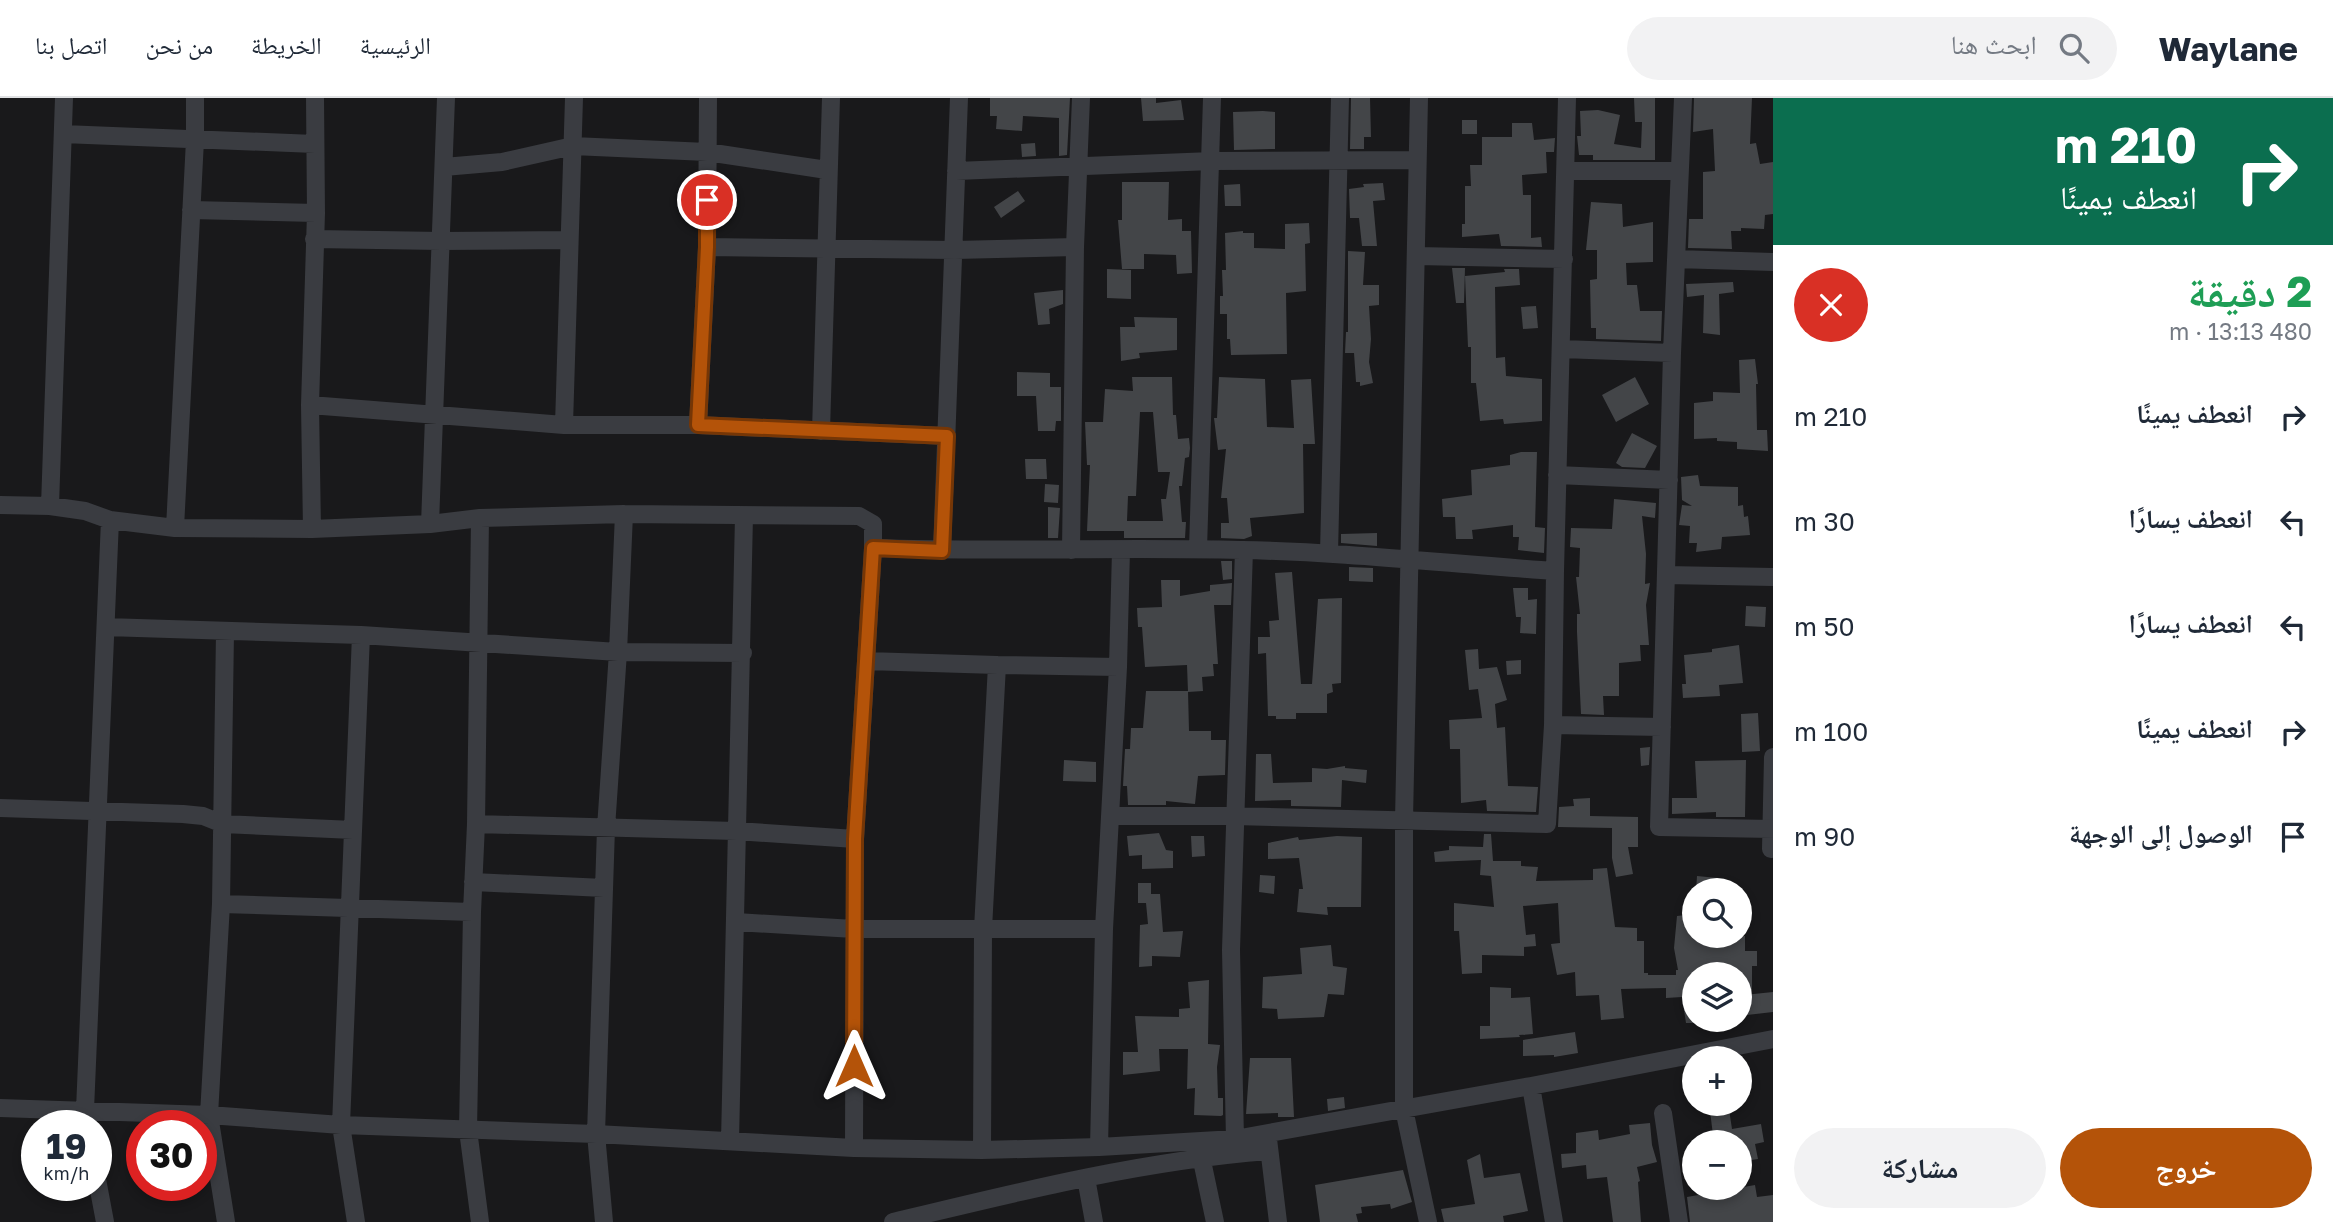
<!DOCTYPE html>
<html lang="ar">
<head>
<meta charset="utf-8">
<style>
	body { margin:0; font-family:"Golos Text","Noto Naskh Arabic",sans-serif; background:#f2f2f3; color:#1f2937; direction:rtl; height:100vh; display:flex; flex-direction:column; font-size:26px; white-space:nowrap }
	* { box-sizing:border-box; margin:0 }
	p { font-size:23px; color:#747a83 }
	.icon { flex:none; width:38px; height:38px; fill:none; stroke:currentColor; stroke-width:2; stroke-linecap:round; stroke-linejoin:round }
	.map { position:relative; flex:1; overflow:hidden; direction:ltr }
	.side { display:flex; flex-direction:column; background:#fff; width:560px }
	.side>* { flex:none }
	.top-card { background:#0b6e4f; color:#fff; overflow:hidden }
	.fabs { position:absolute; left:1682px; top:780px; display:grid; gap:14px }
	.fabs a { display:grid; place-items:center; width:70px; height:70px; border-radius:50%; background:#fff; box-shadow:0 4px 10px #0003; font-size:35px }
	.speed { position:absolute; left:21px; top:1012px; display:flex; gap:14px; font-size:35px; font-weight:700; text-align:center }
	.speed>* { display:grid; place-content:center; width:91px; height:91px; border-radius:50%; background:#fff; box-shadow:0 4px 10px #0003; line-height:1 }
	.speed small { font-size:18px; font-weight:400 }
	.speed .limit { border:10px solid #d22; background:#fff; color:#111 }
	.pin { position:absolute; display:grid; place-items:center; width:60px; height:60px; color:#fff; margin:-30px; border:4px solid #fff; border-radius:50%; box-shadow:0 2px 7px #0007 }
	.me { position:absolute; width:77px; margin:-38px; rotate:0deg; stroke-linejoin:round; filter:drop-shadow(0 0 5px #0008) }
	.turn { display:flex; align-items:center; gap:24px; height:147px; padding:0 21px; font-size:32px }
	.turn .icon { width:91px; height:91px; stroke-width:2.5 }
	.turn b { display:block; font-size:49px; line-height:60px }
	.round { display:grid; place-items:center; flex:none; width:74px; height:74px; border-radius:37px; background:#f2f2f3 }
	.headline { display:flex; align-items:center; justify-content:space-between; height:119px; padding:0 21px }
	h1 { font-size:42px; font-weight:700; line-height:52px; color:#1e9e55 }
	.primary-button { display:flex; gap:14px; margin-top:auto; padding:14px 21px }
	.primary-button a { flex:1; height:80px; border-radius:42px; background:#b45309; color:#fff; font-size:28px; font-weight:700; line-height:80px; text-align:center }
	.primary-button a+a { background:#f2f2f3; color:#1f2937 }
	ul { padding:0; list-style:none }
	li { display:flex; align-items:center; gap:21px; height:105px; padding:0 21px }
	li div { flex:1 }
	li b { display:block; font-size:26px }
	li em { font-style:normal }
	header { display:flex; align-items:center; gap:42px; box-sizing:border-box; height:98px; padding:0 35px; background:#fff; border-bottom:2px solid #e0e1e3 }
	header strong { font-size:33px }
	nav { display:flex; gap:38px; margin-inline-start:auto; font-size:24px }
	.search { width:490px; height:63px; background:#f2f2f3; display:flex; align-items:center; gap:18px; box-sizing:border-box; padding:0 24px; border-radius:38px; color:#747a83; font-size:26px }
	main { display:flex; flex:1; min-height:0 }
	.map>svg:first-child { display:block }
</style>
</head>
<body>
<header>
<strong>Waylane</strong>
<div class="search"><svg class="icon" aria-label="search" viewBox="0 0 24 24"><circle cx="10" cy="10" r="6"/><path d="M15 15l6 6"/></svg>ابحث هنا</div>
<nav><a>الرئيسية</a><a>الخريطة</a><a>من نحن</a><a>اتصل بنا</a></nav>
</header>
<main>
<section class="side">
<div class="top-card">
<div class="turn"><svg class="icon" aria-label="right" viewBox="0 0 24 24"><path d="M7 20v-9h11M14 6l5 5-5 5"/></svg><div><b>210 m</b>انعطف يمينًا</div></div>
</div>
<div class="headline"><div><h1>2 دقيقة</h1><p>480 m · 13:13</p></div><a class="round" style="background:#d93025;color:#fff"><svg class="icon" aria-label="close" viewBox="0 0 24 24"><path d="M6 6l12 12M18 6L6 18"/></svg></a></div>
<ul>
<li><svg class="icon" aria-label="right" viewBox="0 0 24 24"><path d="M7 20v-9h11M14 6l5 5-5 5"/></svg><div><b>انعطف يمينًا</b></div><em>210 m</em></li>
<li><svg class="icon" aria-label="left" viewBox="0 0 24 24"><path d="M17 20v-9H6M10 6l-5 5 5 5"/></svg><div><b>انعطف يسارًا</b></div><em>30 m</em></li>
<li><svg class="icon" aria-label="left" viewBox="0 0 24 24"><path d="M17 20v-9H6M10 6l-5 5 5 5"/></svg><div><b>انعطف يسارًا</b></div><em>50 m</em></li>
<li><svg class="icon" aria-label="right" viewBox="0 0 24 24"><path d="M7 20v-9h11M14 6l5 5-5 5"/></svg><div><b>انعطف يمينًا</b></div><em>100 m</em></li>
<li><svg class="icon" aria-label="arrive" viewBox="0 0 24 24"><path d="M6 21V4h12l-3 4 3 4H6"/></svg><div><b>الوصول إلى الوجهة</b></div><em>90 m</em></li>
</ul>
<div class="primary-button"><a>خروج</a><a>مشاركة</a></div>
</section>
<div class="map">
<svg width="1773" height="1124" viewBox="0 0 1773 1124">
	<rect width="100%" height="100%" fill="#19191b"/>
	<path fill="#434548" fill-rule="evenodd" d="M990,0H1070L1067,57L1059,58V20L1023,18L1022,33L996,31L997,18H990Z
		M1141,0H1156V5L1181,2L1184,22L1143,23Z
		M1351,0H1370L1371,39H1364V51H1350Z
		M1634,0H1655V62H1593V57H1579L1577,38H1581L1580,13L1598,12L1620,17L1614,46L1641,50L1642,24H1635Z
		M1694,0H1752L1750,46L1756,45L1760,66L1773,64V116L1765,117L1764,131L1741,130V133H1731L1732,151L1688,150L1689,121H1703V74L1715,73L1713,31L1693,34Z
		M1263,13L1275,14V51L1234,52L1233,14Z
		M1462,22H1477V36H1462Z
		M1512,25H1532L1534,42L1555,40L1554,54H1546L1547,75L1522,77L1523,97H1531V140L1541,139L1542,149L1501,148L1499,136L1462,139V126H1465V88H1471L1470,67H1482V39H1512Z
		M1035,45L1036,58L1022,59L1021,46Z
		M1122,84H1169L1168,122L1182,121V133H1191L1192,175L1177,176L1176,157L1144,156V171H1122L1118,122H1122Z
		M1383,85L1385,102L1373,103L1377,148H1362L1359,120H1350L1349,91L1364,89L1363,86Z
		M1240,86L1241,108H1225L1224,87Z
		M1018,93L1025,103L1001,120L994,109Z
		M1591,104L1622,106L1623,129L1653,124V164L1626,165L1627,187H1637L1640,213H1662L1661,243L1596,241V230H1591L1590,182L1597,181V152H1586Z
		M1309,125L1310,145L1305,146L1306,193L1286,195L1287,256L1231,257L1230,241H1227V216H1220V198H1223L1222,172H1226L1225,135L1243,133V135H1254V150L1285,151V126Z
		M1348,153L1365,154L1363,187H1379V207L1369,208L1371,241L1369,264L1373,285L1360,288V284H1356L1354,255H1345L1346,234H1348Z
		M1452,170H1465L1464,205H1456Z
		M1107,171L1131,172V201L1107,200Z
		M1504,171H1519L1520,187L1495,189L1496,260L1505,259L1506,278L1542,281V323L1504,326L1503,321L1480,323L1476,285H1471V249H1468L1465,178L1505,174Z
		M1733,184L1734,194L1719,196L1720,237L1703,235L1704,197L1687,199L1686,186Z
		M1063,192V206L1049,211L1050,226L1038,227L1034,195Z
		M1536,208L1538,230L1523,231L1521,209Z
		M1134,219L1177,220V252L1139,255L1140,260L1121,263L1120,229H1135Z
		M1755,261L1758,286H1756L1757,332H1767L1768,353L1737,351V344L1717,343V340L1694,341V305L1713,303V294L1740,295L1739,262Z
		M1017,274L1050,275V289H1061V323H1056L1055,333H1038L1036,298H1017Z
		M1132,279H1172L1173,317H1176L1178,341L1189,340L1190,350L1189,359L1185,360L1182,388H1179L1182,424H1186L1185,440H1124V433H1087L1090,367H1087L1085,324H1103L1105,291L1133,293ZM1140,314H1153L1158,374H1170L1166,401H1161L1163,423H1127L1128,398H1136Z
		M1219,279L1265,281L1267,329L1294,330L1291,282L1311,281L1315,346H1303L1304,415L1250,420L1252,438L1244,441L1219,440H1221V425H1229L1227,400H1221L1226,351L1218,352L1214,320H1217Z
		M1635,279L1649,306L1616,324L1602,297Z
		M1632,335L1657,348L1645,370L1622,369L1616,365Z
		M1521,354H1537L1535,429L1545,430L1544,455L1518,452L1519,439H1513V427L1472,432L1473,441H1456L1455,419H1443L1442,401L1472,397L1471,372L1510,367V357Z
		M1025,361H1046L1047,381H1026Z
		M1698,377L1700,388L1738,389V408L1743,407L1744,419L1748,418L1750,437L1722,439L1721,451L1696,454L1697,445H1689L1690,428L1679,427L1682,407L1692,408L1682,402L1681,379Z
		M1045,386L1059,387L1058,405L1044,404Z
		M1614,401L1656,405L1655,420L1642,418L1646,456L1645,486L1650,485L1646,507L1649,547H1640L1641,563L1619,565V598H1603L1604,617L1581,616L1577,534V516H1580L1576,479H1579L1580,450L1570,449L1571,430L1612,431Z
		M1048,409L1060,410L1058,440H1048Z
		M1377,435V448L1341,445V436Z
		M1221,463H1232V481L1223,482Z
		M1349,469L1373,470V484L1349,483Z
		M1292,474L1301,586H1312L1318,501L1342,500L1341,585L1332,586L1333,594L1327,596V615H1296V621H1276V618H1268L1266,555L1258,556V539H1270L1269,523L1279,522L1275,475Z
		M1161,482H1180V498L1210,493V487L1232,485L1231,507H1214L1218,566H1213L1214,578L1202,579L1203,593L1188,594L1187,567L1145,569L1142,529H1138L1137,510L1162,509Z
		M1513,490H1528V502L1537,501L1536,536L1520,535L1521,519H1516Z
		M1746,508L1766,509L1765,529L1745,528Z
		M1739,547L1743,585L1719,587L1720,598L1683,600L1682,586H1686L1684,557L1712,554V551Z
		M1478,551L1479,571L1497,569L1507,602L1495,606L1497,630L1505,629L1508,688L1538,689L1536,714L1487,713L1486,702L1461,705L1460,651H1450L1449,622L1482,620L1478,591L1469,592L1465,552Z
		M1521,562V576L1507,577L1506,563Z
		M1146,593H1188L1189,633H1211V642H1226L1225,677L1198,678L1195,706L1166,703V707H1128L1127,688H1123L1125,651H1130L1131,630H1143Z
		M1758,615L1760,653L1742,654L1741,616Z
		M1650,649L1649,667L1641,668L1640,650Z
		M1256,656H1271L1273,685L1312,684V670L1327,671L1345,668V670L1367,672L1366,685L1342,682L1341,709L1291,708V702L1255,703Z
		M1064,662L1096,664V684L1063,683Z
		M1746,662L1745,719H1716V714L1672,716V700H1697L1695,663Z
		M1590,700V718L1638,719V749H1628L1633,776L1616,779L1612,760V730L1558,729L1559,709L1574,708L1573,701Z
		M1159,735L1166,752L1173,753V770L1142,771V757L1129,758L1127,738Z
		M1484,736H1491L1493,763H1521V768L1538,769L1536,783L1593,782V771L1607,770L1615,829L1637,830V843H1644V875H1648V877H1676V872H1678L1674,850L1677,818L1694,816V838H1745V853H1757V868H1752V892L1740,893V877H1694V925H1686L1682,899L1666,900V890L1621,891L1624,920L1601,922L1599,897L1576,898L1575,874L1557,877L1551,846L1560,845L1558,805L1523,808L1526,837L1535,836L1536,848L1524,849V858L1482,857V875L1462,876L1459,833H1454V805L1494,809L1491,778L1480,777L1481,762L1435,764L1434,754L1449,752V748L1483,749Z
		M1191,738H1204L1205,758L1192,759Z
		M1337,738L1362,739L1361,809H1327L1328,817L1297,814L1299,791H1303L1299,760L1268,761V745L1298,739L1299,742Z
		M1260,777L1275,778L1274,796L1259,794Z
		M1697,778L1718,780L1717,793H1696Z
		M1138,785H1151V796H1160L1163,834L1183,833L1180,859L1152,858V868L1139,869L1140,827L1148,826L1146,805H1138Z
		M1331,847L1333,868L1347,870L1344,897L1328,896L1324,919L1278,921L1277,911L1262,910L1263,879L1302,876L1300,850Z
		M1209,882L1208,946L1220,947L1217,969L1218,1000H1223V1017L1221,1018L1194,1017L1195,990L1187,991L1188,951H1159L1160,973L1123,977V954H1138L1135,918L1179,919V911L1190,910L1188,884Z
		M1490,889L1511,890V900L1530,899L1533,936L1519,937L1520,939L1480,941V928H1490Z
		M1773,894V914L1747,917L1744,897Z
		M1575,934L1578,955L1554,959V957L1523,958V942Z
		M1250,960H1291L1294,1019H1278V1015L1246,1016Z
		M1344,999L1345,1010L1328,1013L1327,1001Z
		M1729,1011L1732,1031L1761,1026L1764,1044L1755,1046L1758,1061L1745,1063L1740,1045H1714L1710,1013Z
		M1650,1025L1652,1047L1657,1064L1637,1069L1640,1083L1638,1084L1641,1124H1613L1607,1079L1587,1081L1586,1067L1562,1070L1561,1056L1576,1055V1035L1598,1032L1599,1042L1630,1036L1629,1027Z
		M1480,1056L1484,1080L1520,1075L1528,1113L1503,1118L1504,1124H1444L1441,1111L1475,1106L1467,1062Z
		M1403,1072L1412,1104L1391,1111L1390,1106L1361,1109L1362,1115L1356,1116L1358,1124H1320L1315,1087Z
		M1755,1087L1757,1099L1773,1097V1124H1690L1687,1099Z"/>
	<g fill="none" stroke-linecap="round" stroke-linejoin="round">
		<path stroke="#3a3c41" stroke-width="18" d="M1419,0L1404,722V1011L1428,1124
			M1683,0L1672,255L1659,729L1773,731
			M63,36L315,46
			M444,69L502,64L573,48L707,54L827,72
			M956,73L1212,63L1417,62
			M1566,73H1678
			M191,112L316,115
			M314,141L441,143L569,142
			M707,149L955,152L1075,149
			M1417,158L1564,161
			M1676,161L1773,164
			M1562,251L1672,255
			M310,307L564,327H698L947,338
			M564,327L574,0
			M698,327L707,149L708,0
			M821,333L831,0
			M1557,377L1669,382
			M0,407L50,408L85,413L110,422L175,430L312,431L430,426L480,420L624,416L859,418L873,426V450L855,741L854,1050
			M50,408L64,0
			M480,420L476,726L472,814L468,1032L480,1124
			M430,426L446,0
			M175,430L195,42V0
			M312,431L310,307L316,115L315,0
			M873,450C996,454 1119,449 1241,452C1346,454 1450,466 1555,473
			M1198,451L1212,0
			M1071,452L1075,149L1081,0
			M942,453L959,0
			M1329,455L1340,0
			M1666,477L1773,479
			M106,529L361,537L618,554L743,555
			M225,534L221,806L209,1017L226,1124
			M866,563L997,567L1118,569
			M1553,627L1662,629
			M0,710L183,716L203,718L223,726L353,732
			M1110,718H1235L1547,726L1553,627L1555,473L1567,0
			M476,726L736,733L855,741
			M1771,751L1773,659
			M473,784L604,790
			M221,806L472,814
			M736,824L854,831H1104
			M1531,988L1554,1124
			M0,1010L209,1017L341,1027L596,1036L854,1050L982,1052L1099,1049L1235,1041L1531,988L1773,941
			M1663,1015L1679,1124
			M88,1027L85,1012L110,422
			M1235,1041L1231,852L1244,452
			M1268,1041L1278,1124
			M730,1043L744,418
			M1099,1049L1104,831L1118,569L1121,452
			M982,1052L983,831L997,567
			M1201,1058L1215,1124
			M96,1076L105,1124
			M1086,1080L1094,1124
			M356,1124L341,1027L361,537
			M604,1124L596,1036L606,730L618,554L624,416
			M893,1124C1017,1094 1141,1063 1268,1053"/>
	</g>
	<g fill="none" stroke-linecap="round" stroke-linejoin="round">
		<defs>
			<path id="route" d="M707,102V149L698,327L947,338L942,453L873,450L855,741L854,968"/>
		</defs>
		<use href="#route" stroke="#753606" stroke-width="18"/>
		<use href="#route" stroke="#b45309" stroke-width="12"/>
	</g>
</svg>
<div class="fabs">
<a><svg class="icon" aria-label="search" viewBox="0 0 24 24"><circle cx="10" cy="10" r="6"/><path d="M15 15l6 6"/></svg></a>
<a><svg class="icon" aria-label="layers" viewBox="0 0 24 24"><path d="M12 4l9 5-9 5-9-5zM3 14l9 5 9-5"/></svg></a>
<a>+</a>
<a>−</a>
</div>
<div class="speed"><div>19<small>km/h</small></div><div class="limit">30</div></div>
<div class="pin" style="left:707px;top:102px;background:#d93025"><svg class="icon" aria-label="arrive" viewBox="0 0 24 24"><path d="M6 21V4h12l-3 4 3 4H6"/></svg></div>
<svg class="me" style="left:854px;top:968px" viewBox="-20 -20 40 40"><path d="M0-17L14 15 0 8-14 15z" fill="#b45309" stroke="#fff" stroke-width="4"/></svg>
</div>
</main>
</body>
</html>
